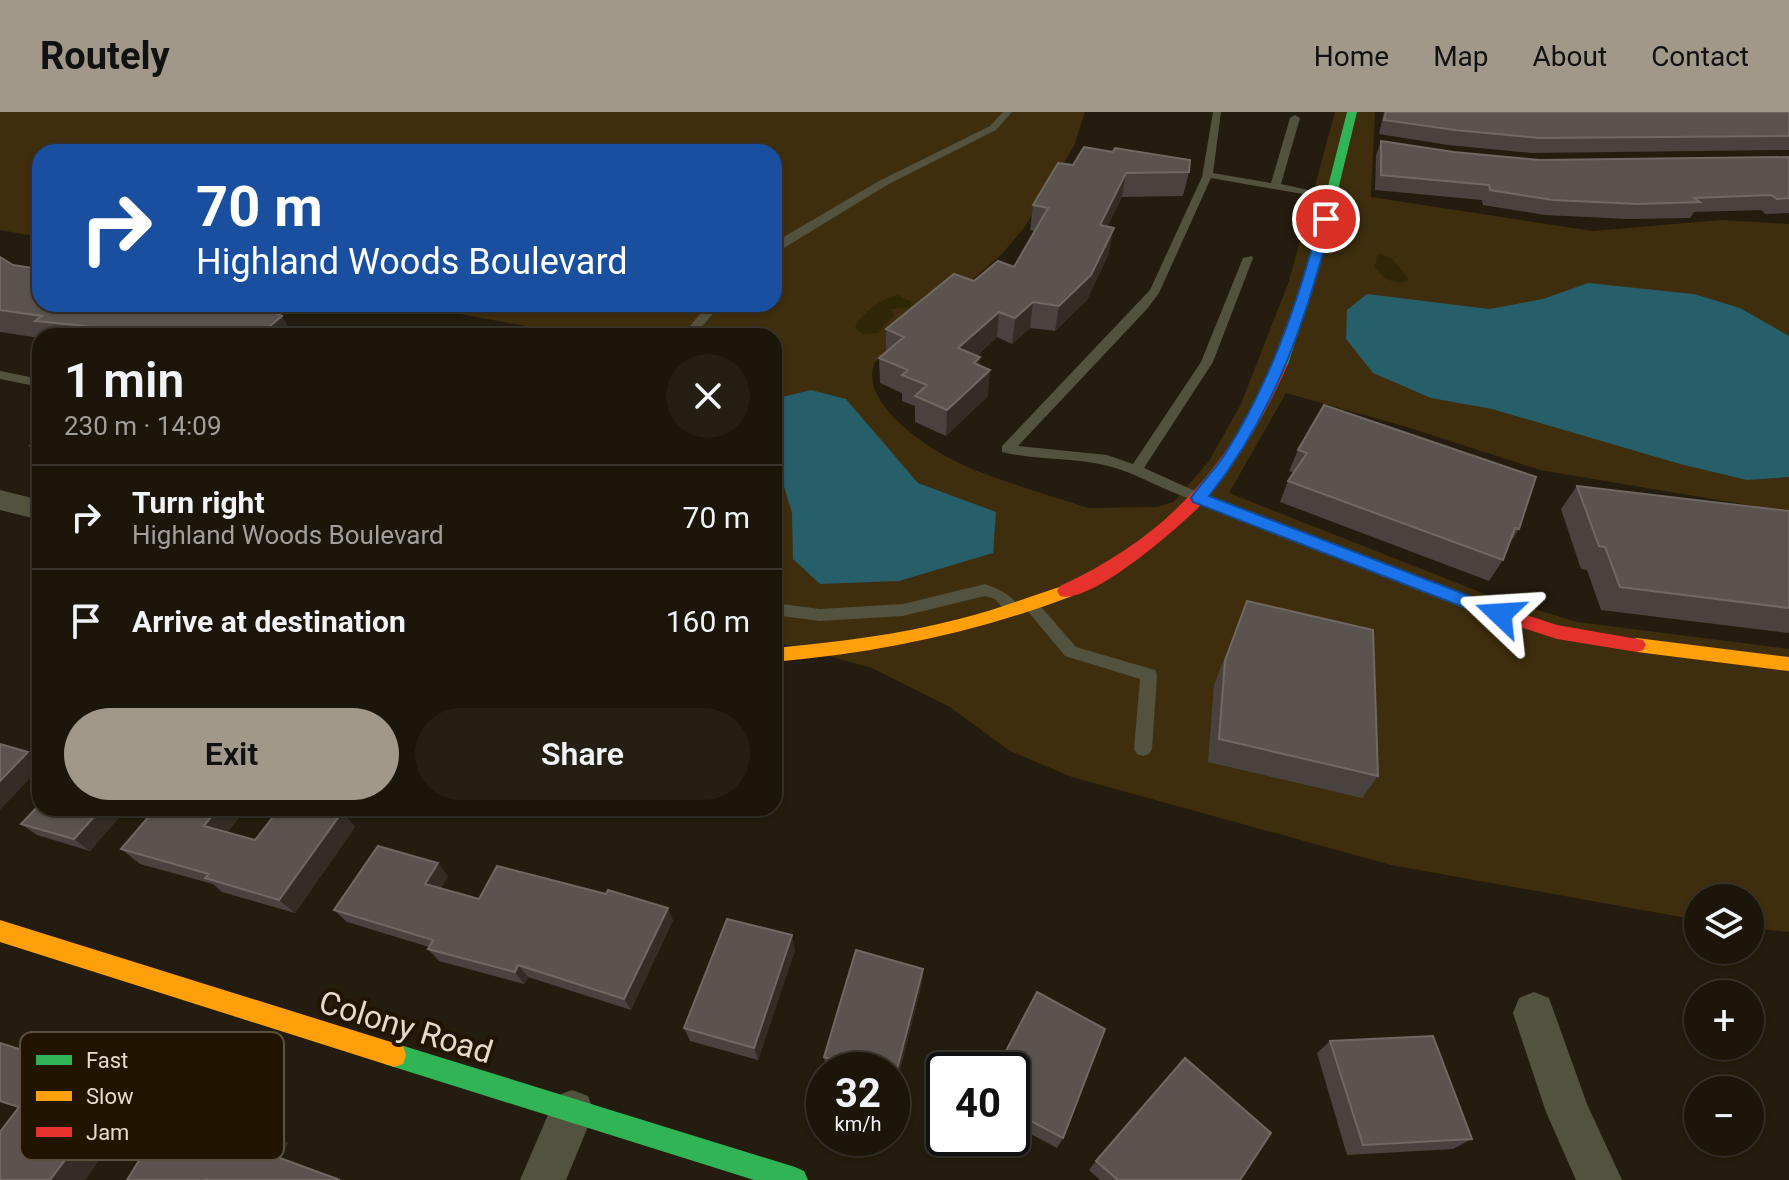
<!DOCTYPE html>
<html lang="en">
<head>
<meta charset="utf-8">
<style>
	body { margin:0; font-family:Roboto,sans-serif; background:#241e13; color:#f1f3f6; height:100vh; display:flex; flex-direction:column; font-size:30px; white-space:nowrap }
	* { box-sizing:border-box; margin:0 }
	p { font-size:26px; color:#a09f9c }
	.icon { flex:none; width:44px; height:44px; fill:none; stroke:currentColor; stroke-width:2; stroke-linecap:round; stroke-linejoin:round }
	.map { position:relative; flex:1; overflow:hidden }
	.side { position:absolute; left:32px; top:216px; width:750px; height:488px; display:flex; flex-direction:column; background:#1b150a; border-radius:24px; box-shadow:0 2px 6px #0004,0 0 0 2px #39342b }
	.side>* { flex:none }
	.hud { position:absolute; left:32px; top:32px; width:750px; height:168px; border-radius:24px; box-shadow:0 2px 6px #0004,0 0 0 2px #39342b; background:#1a4fa0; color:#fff; overflow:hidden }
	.tools { position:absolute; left:1684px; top:772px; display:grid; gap:16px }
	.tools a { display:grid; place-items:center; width:80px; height:80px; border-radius:50%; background:#1b150a; box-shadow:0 2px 6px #0004,0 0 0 2px #39342b; font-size:40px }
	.speed { position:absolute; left:806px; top:940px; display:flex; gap:16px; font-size:40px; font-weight:700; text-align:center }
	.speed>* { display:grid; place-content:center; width:104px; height:104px; border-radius:50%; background:#1b150a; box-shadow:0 2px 6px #0004,0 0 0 2px #39342b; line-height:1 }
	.speed small { font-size:20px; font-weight:400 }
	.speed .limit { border:4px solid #111; border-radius:12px; background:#fff; color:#111 }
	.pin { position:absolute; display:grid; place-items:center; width:68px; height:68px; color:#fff; margin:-34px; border:4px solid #fff; border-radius:50%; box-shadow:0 2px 8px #0007 }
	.me { position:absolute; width:88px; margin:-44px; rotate:290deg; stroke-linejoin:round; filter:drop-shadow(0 0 6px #0008) }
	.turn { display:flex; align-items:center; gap:28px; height:168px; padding:0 32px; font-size:36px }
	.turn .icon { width:104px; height:104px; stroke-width:2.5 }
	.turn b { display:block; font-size:56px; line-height:68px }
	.round { display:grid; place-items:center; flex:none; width:84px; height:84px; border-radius:42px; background:#241e13 }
	.summary { display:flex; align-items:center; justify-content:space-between; height:136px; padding:0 32px }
	h1 { font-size:48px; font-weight:600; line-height:60px }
	.cta { display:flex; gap:16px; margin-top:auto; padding:16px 32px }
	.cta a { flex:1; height:92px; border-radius:48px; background:#a1988a; color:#111; font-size:32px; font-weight:600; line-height:92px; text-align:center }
	.cta a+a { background:#241e13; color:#f1f3f6 }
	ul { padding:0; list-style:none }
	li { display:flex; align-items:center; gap:24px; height:104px; padding:0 32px; border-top:2px solid #39342b }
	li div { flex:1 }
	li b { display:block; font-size:30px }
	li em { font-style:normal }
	header { display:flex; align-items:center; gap:48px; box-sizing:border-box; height:112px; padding:0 40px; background:#a1988a; color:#111 }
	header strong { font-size:38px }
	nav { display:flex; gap:44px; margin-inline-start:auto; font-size:28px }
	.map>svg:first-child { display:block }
</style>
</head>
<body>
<header>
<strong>Routely</strong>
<nav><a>Home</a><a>Map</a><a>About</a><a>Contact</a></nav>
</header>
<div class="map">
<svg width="1789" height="1068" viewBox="0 0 1789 1068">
	<rect width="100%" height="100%" fill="#241c0e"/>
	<path fill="#3f2e0d" d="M0,0H1085L1074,34L1024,116L1001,143L875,250C858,289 923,333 953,348C990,367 1047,382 1088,396L1157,395L1174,390L1209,349L1241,292L1289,169L1335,0H1375L1371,85L1593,119L1721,108L1789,112V400L1540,358L1407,315L1286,281L1229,381L1485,482L1577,510L1789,537V820L1750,816V786H1698V808L1391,753L1072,665L1010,639L950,595L872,556L774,529V224H580L406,192H774V40H40V125L0,118Z"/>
	<path fill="#2e2607" d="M1381,142L1392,147L1408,166L1407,170C1393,172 1383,167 1375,155L1377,143Z
		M898,183L912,190L910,195L891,197L894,203L878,221L862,222L855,216C861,201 883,186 898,183Z"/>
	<path fill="#265e69" d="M1588,171L1694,182L1740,196L1789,224V365L1747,368L1680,352L1492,297L1431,286L1373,261L1346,227L1347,198L1367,182L1489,197L1543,187Z
		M811,278L846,287L918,371L996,400L993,441L899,469L820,472L793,447L792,401L782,368L774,366V287Z"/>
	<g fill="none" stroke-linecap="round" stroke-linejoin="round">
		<path fill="#53523f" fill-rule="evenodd" d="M1003,0H1012L996,18L887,73L774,142V133L782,126L879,69L990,14Z
			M1213,0H1221L1213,61L1271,71L1290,6L1295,3L1300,6L1281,72L1336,84L1331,87L1211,66L1159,181L1147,197L1018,334L1107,343L1133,352L1201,250L1243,146L1252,144L1253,146L1213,250L1144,356L1204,383L1206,386L1204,389C1192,392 1140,364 1124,359C1085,344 1043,350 1002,340V334L1150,178L1202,65Z
			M708,192H721L694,224H682Z
			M0,259L40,267V275L0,267Z
			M35,330L40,331V339L28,334Z
			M985,472C1002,478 1012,483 1022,499L1019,503H1009L995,487L985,484L903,504L820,509L774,503V491L820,497L903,492Z
			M1031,487L1036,489L1076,535L1155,558L1157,563L1152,637L1149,642L1143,644L1137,642L1134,637L1140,567L1065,544L1026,497L1023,493Z"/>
		<path fill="#53523f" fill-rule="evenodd" d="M0,378L40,388V408L0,398Z
			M1534,880L1549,886L1587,992L1622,1068H1576L1546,1000L1513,901L1519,886Z
			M572,978L588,984L594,1000L566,1068H520L556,984Z"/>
		<path fill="#30b455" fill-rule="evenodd" d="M1347,0H1357L1319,156L1288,252L1281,256L1276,255L1274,252L1307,156Z
			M394,931L795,1055L804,1059L808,1068H754L394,955L385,952L382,943L385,934Z"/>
		<path fill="#ff9f0a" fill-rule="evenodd" d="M1066,473L1072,474L1075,479L1072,484C975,521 877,541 774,550V536C836,530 898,523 959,507C996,498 1030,484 1066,473Z
			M1637,526L1789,545V559L1637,540L1631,538L1628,533L1631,528Z
			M0,808L394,931L403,934L406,943L403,952L394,955L0,830Z"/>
		<path fill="#e5322d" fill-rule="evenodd" d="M1281,248L1288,252C1267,300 1242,343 1209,384L1489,491L1557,513L1643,528L1646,533L1643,538L1637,540L1557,527L1477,501L1201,393C1179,415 1091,493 1060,484L1057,479L1060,474C1165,426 1227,357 1274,252Z"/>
	</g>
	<path fill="#4a423f" d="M1384,0H1789V38L1532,41L1448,33L1379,22Z
		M1381,29L1454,40L1539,48L1789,45V101L1766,102L1761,98L1694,100L1690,106L1628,107L1545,103L1483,93L1482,88L1375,78L1376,43Z
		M1073,53L1189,60L1183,84L1122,85L1107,115L1109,141L1087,188L1055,219L1030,216L1012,232L997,225L977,244L980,245L979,254L988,284L946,324L915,310V294L902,289V281L880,271L879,246L886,240V217L974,169L1014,155L1035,119L1030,118L1033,93Z
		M0,145L13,153L282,204L293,224H40V226L0,220Z
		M1298,338L1519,417L1510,431L1503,448L1489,469L1280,390L1288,369L1294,361L1289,359Z
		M1577,374L1789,399V521L1601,498L1587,458L1581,457L1561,397Z
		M1247,489L1378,664L1362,686L1208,650L1214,573Z
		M40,696H127L90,739L37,723L21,712Z
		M156,696H234L241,703L227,720L255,728L342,700L355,715L295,801L222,780L213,772L140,752L121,737Z
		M448,764L441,776L479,787L673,808L631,898L528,865L524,872L439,849L428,837L429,835L347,810L334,798Z
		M795,838L758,948L690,929L684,916Z
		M923,857L922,871L895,977L892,976V958L826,957L824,945Z
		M1330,929L1472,1027L1453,1037L1347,1043L1317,941Z
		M0,931L146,977L170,988L168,990L268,1021L288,1031L280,1046L140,1049L106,1038L85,1068H0L19,996L0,990Z
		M1012,958L1063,1026L1057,1036L1012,1012Z
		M1096,1049L1240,1068H1100L1089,1058Z"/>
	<path fill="#342c25" d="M1126,61L1122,85L1096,138L1100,113Z
		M1114,116L1109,141L1087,188L1055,219L1059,194Z
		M1033,190L1030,216L1012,232L1015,206Z
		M999,200L997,225L957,262L958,236Z
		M282,204L293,224H258Z
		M980,245L978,269L990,258L988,284L946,324L947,298L974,251Z
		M28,640L40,649V656L0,698V669Z
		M102,696H127L90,739L74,727Z
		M218,696H234L241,703L221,729L204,714Z
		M342,700L355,715L295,801L279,788Z
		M438,751L448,764L436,785L425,772Z
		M668,796L673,808L631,898L624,887Z
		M792,823L795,838L758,948L754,936Z
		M518,853L528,865L524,872L515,860Z
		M923,857L922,871L895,977V965Z
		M146,977L170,988L166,993L142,982Z
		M268,1021L288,1031L279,1048L258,1038Z
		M80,1028L106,1038L85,1068H50Z"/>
	<path fill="#5a534e" stroke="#706862" stroke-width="2" d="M1386,0H1789V24L1539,26L1455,18L1384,8Z
		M1381,29L1454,40L1539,48L1789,45V86L1777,87L1771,83L1694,86L1700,90L1638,92L1553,88L1490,78L1489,73L1381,63Z
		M1084,35L1113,40L1115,36L1190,48L1189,60L1126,61L1100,113L1114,116L1091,163L1059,194L1033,190L1015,206L999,200L958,236L980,245L974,251L990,258L947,298L915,284L927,273L902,263L908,258L879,246L904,225L886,217L954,162L974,169L998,149L1014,155L1048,96L1033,93L1058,51L1073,53Z
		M0,145L13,153L40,157V192H258L282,204L258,224H136L86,214L35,209L42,204L0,198Z
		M434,215L486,224H344L352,216Z
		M1324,293L1536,365L1519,417L1515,416L1503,448L1288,369L1307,341L1298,338Z
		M1577,374L1789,399V496L1620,475L1605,435L1599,434Z
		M1247,489L1373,518L1378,664L1219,627L1225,549Z
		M0,632L28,640L0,669Z
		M40,692V696H102L74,727L21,712Z
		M156,696H218L204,714L255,728L280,696H327L342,700L279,788L205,766L209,762L121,737Z
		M378,734L438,751L425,772L479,787L497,754L606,782L608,778L668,796L624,887L518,853L515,860L428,837L433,828L334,798Z
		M727,807L792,823L754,936L684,916Z
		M856,838L923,857L895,965L892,964V958H870L824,945Z
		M1037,880L1105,917L1063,1026L1012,999V958H996Z
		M1433,924L1472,1027L1363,1033L1330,929Z
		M0,931L146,977L142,982L268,1021L258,1038L340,1068H209L206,1067L205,1068H127L140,1047L80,1028L50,1068H0V1020L19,995L0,989Z
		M1185,946L1271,1021L1240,1068H1118L1096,1049Z"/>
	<path fill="#1a73e8" stroke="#114b97" stroke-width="2" d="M1326,104L1332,107C1306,209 1275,301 1209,384L1506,498L1509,502L1506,507H1494L1193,390L1191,386C1201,371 1215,358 1225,342C1271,269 1298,190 1320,107Z"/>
	<g text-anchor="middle" stroke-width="8" stroke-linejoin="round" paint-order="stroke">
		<g font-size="32" fill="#e4dbcd" stroke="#221500">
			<text transform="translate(406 915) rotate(17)" y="11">Colony Road</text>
		</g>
	</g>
	<rect x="20" y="920" width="264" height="128" rx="12" fill="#221500" stroke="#5c503e" stroke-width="2"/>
	<rect x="36" y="943" width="36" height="10" fill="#30b455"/>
	<rect x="36" y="979" width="36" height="10" fill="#ff9f0a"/>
	<rect x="36" y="1015" width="36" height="10" fill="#e5322d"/>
	<g font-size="22" fill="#e4dbcd">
		<text x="86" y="956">Fast</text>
		<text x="86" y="992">Slow</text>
		<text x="86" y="1028">Jam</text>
	</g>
</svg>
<div class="tools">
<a><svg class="icon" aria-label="layers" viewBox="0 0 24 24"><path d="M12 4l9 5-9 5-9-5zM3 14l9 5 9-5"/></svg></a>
<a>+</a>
<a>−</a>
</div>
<div class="speed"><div>32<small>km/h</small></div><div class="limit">40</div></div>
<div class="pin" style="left:1326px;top:107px;background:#d93025"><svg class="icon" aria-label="arrive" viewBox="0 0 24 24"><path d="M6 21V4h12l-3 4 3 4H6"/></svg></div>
<svg class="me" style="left:1500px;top:502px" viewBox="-20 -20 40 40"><path d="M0-17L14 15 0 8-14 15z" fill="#1a73e8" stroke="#fff" stroke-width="4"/></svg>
<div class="hud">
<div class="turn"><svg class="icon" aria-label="right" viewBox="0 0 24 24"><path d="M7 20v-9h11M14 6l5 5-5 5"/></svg><div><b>70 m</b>Highland Woods Boulevard</div></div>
</div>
<section class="side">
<div class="summary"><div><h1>1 min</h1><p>230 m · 14:09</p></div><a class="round"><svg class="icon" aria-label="close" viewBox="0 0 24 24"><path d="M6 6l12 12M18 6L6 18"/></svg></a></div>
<ul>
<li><svg class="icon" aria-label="right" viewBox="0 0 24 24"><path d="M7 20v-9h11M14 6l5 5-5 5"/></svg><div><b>Turn right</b><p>Highland Woods Boulevard</p></div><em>70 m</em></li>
<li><svg class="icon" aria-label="arrive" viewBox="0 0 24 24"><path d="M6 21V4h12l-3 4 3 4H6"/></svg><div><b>Arrive at destination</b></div><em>160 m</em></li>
</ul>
<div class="cta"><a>Exit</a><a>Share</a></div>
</section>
</div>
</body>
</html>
